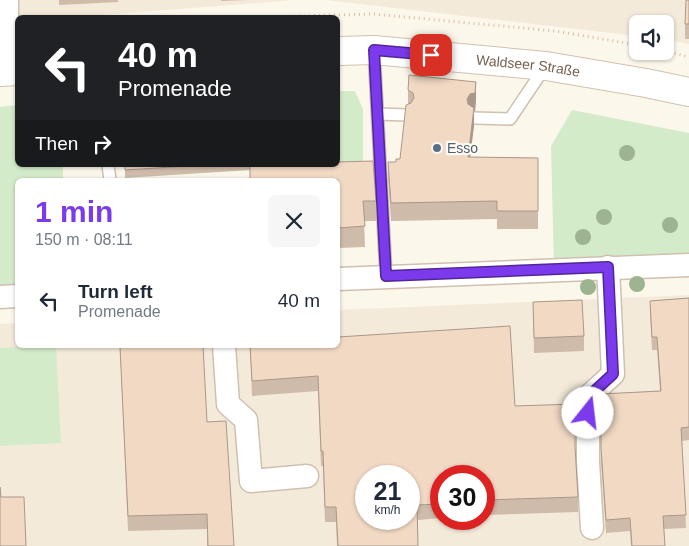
<!DOCTYPE html>
<html lang="en">
<head>
<meta charset="utf-8">
<style>
	body { margin:0; font-family:Arial,sans-serif; background:#f6f6f7; color:#1f2937; height:100vh; display:flex; flex-direction:column; font-size:19px; white-space:nowrap }
	* { box-sizing:border-box; margin:0 }
	p { font-size:16px; color:#747a83 }
	.icon { flex:none; width:28px; height:28px; fill:none; stroke:currentColor; stroke-width:2; stroke-linecap:round; stroke-linejoin:round }
	.map { position:relative; flex:1; overflow:hidden }
	.drawer { position:absolute; left:15px; top:178px; width:325px; height:170px; display:flex; flex-direction:column; background:#fff; border-radius:8px; box-shadow:0 1px 4px #0004 }
	.drawer>* { flex:none }
	.banner { position:absolute; left:15px; top:15px; width:325px; height:152px; border-radius:8px; box-shadow:0 1px 4px #0004; background:#202124; color:#fff; overflow:hidden }
	.tools { position:absolute; left:629px; top:15px; display:grid; gap:10px }
	.tools a { display:grid; place-items:center; width:45px; height:45px; border-radius:8px; background:#fff; box-shadow:0 1px 4px #0004; font-size:25px }
	.speed { position:absolute; left:355px; top:465px; display:flex; gap:10px; font-size:25px; font-weight:700; text-align:center }
	.speed>* { display:grid; place-content:center; width:65px; height:65px; border-radius:50%; background:#fff; box-shadow:0 1px 4px #0004; line-height:1 }
	.speed small { font-size:12px; font-weight:400 }
	.speed .limit { border:8px solid #d22; background:#fff; color:#111 }
	.pin { position:absolute; display:grid; place-items:center; width:42px; height:42px; color:#fff; margin:-21px; border-radius:10px; box-shadow:0 2px 8px #0006 }
	.me { position:absolute; width:55px; margin:-28px; rotate:16deg; stroke-linejoin:round; filter:drop-shadow(0 0 4px #0008) }
	.turn { display:flex; align-items:center; gap:18px; height:105px; padding:0 20px; font-size:22px }
	.turn .icon { width:65px; height:65px; stroke-width:2.5 }
	.turn b { display:block; font-size:35px; line-height:42px }
	.then { display:flex; align-items:center; height:48px; padding:0 20px; background:#0003; gap:10px; font-size:19px }
	.round { display:grid; place-items:center; flex:none; width:52px; height:52px; border-radius:8px; background:#f6f6f7 }
	.overview { display:flex; align-items:center; justify-content:space-between; height:85px; padding:0 20px }
	h1 { font-size:30px; font-weight:700; line-height:38px; color:#7c3aed }
	ul { padding:0; list-style:none }
	li { display:flex; align-items:center; gap:15px; height:75px; padding:0 20px }
	li div { flex:1 }
	li b { display:block; font-size:19px }
	li em { font-style:normal }
	.map>svg:first-child { display:block }
</style>
</head>
<body>
<div class="map">
<svg width="689" height="546" viewBox="0 0 689 546">
	<rect width="100%" height="100%" fill="#fcf7eb"/>
	<path fill="#f4eada" fill-rule="evenodd" d="M0,0H294L77,17L18,18Z
		M325,0H689V44L665,39V24H638L637,36Z
		M689,295V546H0V324L17,323L18,345H338V310ZM366,476H409V519H366ZM441,476H484V519H441Z"/>
	<path fill="#d4ebc9" d="M338,91H355L363,109V173L338,165Z
		M17,105L18,165H63V180H18L17,296L0,297V107Z
		M572,110L689,133V265L554,269L551,146Z
		M56,345L61,443L0,446V348Z"/>
	<g fill="none" stroke-linecap="round" stroke-linejoin="round">
		<defs>
			<path id="lane" d="M374,50L386,276
				M378,114L407,115
				M474,118L510,119L545,67
				M108,165L110,180"/>
			<path id="street" d="M7,72V0
				M338,279L689,265
				M0,297L18,296
				M224,345L228,404L246,420L251,481L307,476
				M592,528L588,462V397L613,374L608,267"/>
			<g id="secondary">
				<path id="s1" d="M338,51L374,50L546,66L646,83L689,92"/>
				<path d="M0,72L18,71"/>
			</g>
		</defs>
		<use href="#lane" stroke="#cfc0b0" stroke-width="14"/>
		<use href="#street" stroke="#cfc0b0" stroke-width="25"/>
		<use href="#secondary" stroke="#d2c1ae" stroke-width="30"/>
		<path stroke="#d7bca6" stroke-width="3" stroke-dasharray="1 4" stroke-linecap="butt" d="M229,18L373,14L555,31L638,45
			M665,51L689,57"/>
		<use href="#lane" stroke="#fff" stroke-width="11"/>
		<use href="#street" stroke="#fff" stroke-width="22"/>
		<use href="#secondary" stroke="#fff" stroke-width="28"/>
	</g>
	<g fill="#9eb490">
		<circle cx="627" cy="153" r="8"/>
		<circle cx="604" cy="217" r="8"/>
		<circle cx="670" cy="225" r="8"/>
		<circle cx="583" cy="237" r="8"/>
		<circle cx="637" cy="284" r="8"/>
		<circle cx="588" cy="287" r="8"/>
	</g>
	<path fill="#cfbba9" d="M59,0H118V2L59,5Z
		M221,0H248L221,1Z
		M689,0V39H685V24Z
		M408,90L476,100L475,111H474V125L470,157L538,158V229H497V219L391,221L388,180V162H396L400,159L408,104Z
		M373,161L376,201V221H364L365,247L338,248V180H250V170L125,178V165H260V166L278,165H338V162Z
		M689,298V440L682,441L686,528L664,529L665,546H631L630,531L606,533L601,462V394L660,391L657,350H652L650,314V301Z
		M533,302L584,336V351L534,353Z
		M250,345L515,406L575,447L578,497V512L484,515V476H441V518L418,520V546H337L336,522H325L323,466H321L318,391L252,396Z
		M120,347L207,422L234,546H207V529L128,531Z"/>
	<path fill="#a99889" d="M476,82V100L475,111H474V125L468,175L470,112L467,99Z"/>
	<path fill="#f1d9c4" stroke="#a99889" fill-rule="evenodd" d="M686,0H689V24H685Z
		M409,75L476,82L475,93L470,94L467,99L468,104L474,108L468,157L538,158V211H497V201L391,203L388,162H396V159H400L406,105L411,103L414,98L413,93L408,90Z
		M373,161L376,201H363L365,226L338,228V180H250V166L278,165H338V162Z
		M125,165H204L125,170Z
		M689,298V427L681,428L686,515L663,516L665,546H632L630,518L606,520L601,448V394L661,391L657,337H652L650,301Z
		M582,300L584,336L534,338L533,302Z
		M510,326L515,406L575,404V447L578,497L484,500V476H441V504L417,505L418,546H338L336,507H325L323,451H321L318,376L252,381L250,345H338V337ZM366,476H409V519H366Z
		M161,345H203L207,422L226,421L234,546H208L207,514L128,516L120,347Z
		M0,487L1,497H24L26,546H0Z"/>
	<g fill="none" stroke-linecap="round" stroke-linejoin="round">
		<defs>
			<path id="route" d="M431,55L374,50L386,276L608,267L613,374L588,397V413"/>
		</defs>
		<use href="#route" stroke="#51269a" stroke-width="12"/>
		<use href="#route" stroke="#7c3aed" stroke-width="9"/>
	</g>
	<circle fill="#5c6f8a" stroke="#fffbf2" stroke-width="2" cx="437" cy="148" r="5"/>
	<g text-anchor="middle" stroke-width="4.5" stroke-linejoin="round" paint-order="stroke">
		<g font-size="14" fill="#78604e" stroke="#fffbf2">
			<text dy="5" stroke="none"><textPath href="#s1" startOffset="191">Waldseer Straße</textPath></text>
		</g>
		<g font-size="14" fill="#4e5e75" stroke="#fffbf2" text-anchor="start">
			<text x="447" y="153">Esso</text>
		</g>
	</g>
</svg>
<div class="tools">
<a><svg class="icon" aria-label="sound" viewBox="0 0 24 24"><path d="M4 9h4l5-4v14l-5-4H4zM17 9q2 3 0 6"/></svg></a>
</div>
<div class="speed"><div>21<small>km/h</small></div><div class="limit">30</div></div>
<div class="pin" style="left:431px;top:55px;background:#d93025"><svg class="icon" aria-label="arrive" viewBox="0 0 24 24"><path d="M6 21V4h12l-3 4 3 4H6"/></svg></div>
<svg class="me" style="left:588px;top:413px" viewBox="-20 -20 40 40"><circle r="19" fill="#fff"/><path d="M0-13L10 11 0 6-10 11z" fill="#7c3aed"/></svg>
<div class="banner">
<div class="turn"><svg class="icon" aria-label="left" viewBox="0 0 24 24"><path d="M17 20v-9H6M10 6l-5 5 5 5"/></svg><div><b>40 m</b>Promenade</div></div>
<div class="then">Then<svg class="icon" aria-label="right" viewBox="0 0 24 24"><path d="M7 20v-9h11M14 6l5 5-5 5"/></svg></div>
</div>
<section class="drawer">
<div class="overview"><div><h1>1 min</h1><p>150 m · 08:11</p></div><a class="round"><svg class="icon" aria-label="close" viewBox="0 0 24 24"><path d="M6 6l12 12M18 6L6 18"/></svg></a></div>
<ul>
<li><svg class="icon" aria-label="left" viewBox="0 0 24 24"><path d="M17 20v-9H6M10 6l-5 5 5 5"/></svg><div><b>Turn left</b><p>Promenade</p></div><em>40 m</em></li>
</ul>
</section>
</div>
</body>
</html>
